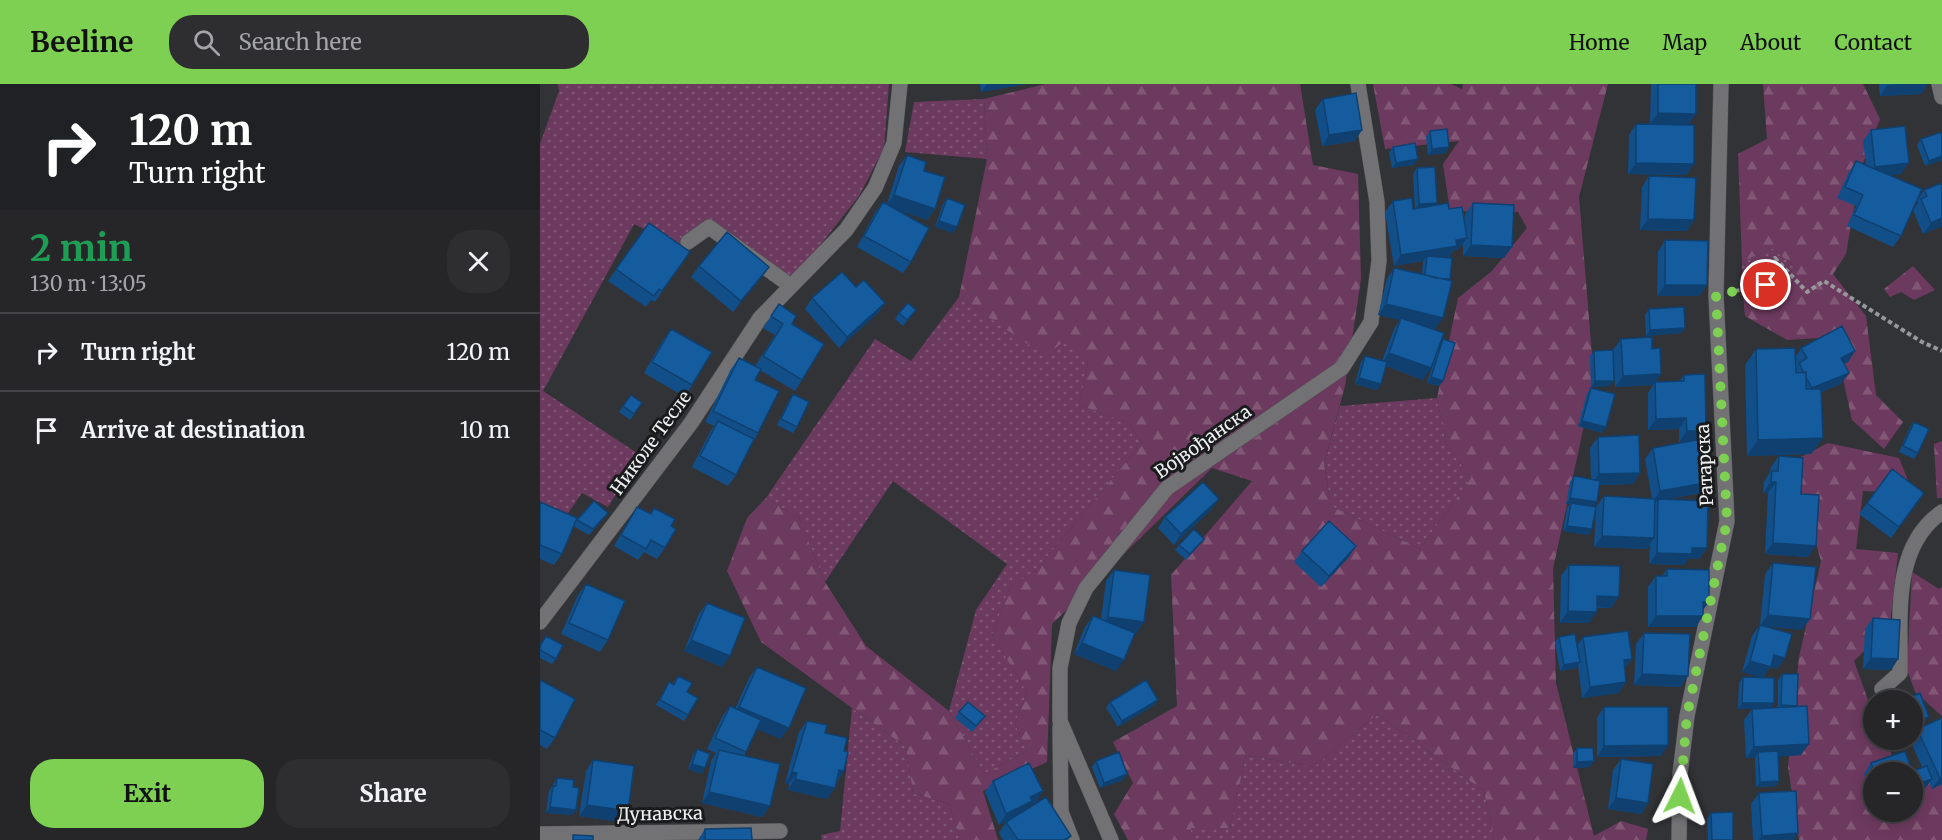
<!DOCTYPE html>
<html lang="en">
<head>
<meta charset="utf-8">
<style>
	body { margin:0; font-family:Merriweather,serif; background:#2e2e31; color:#f1f3f6; height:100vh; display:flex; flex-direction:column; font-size:22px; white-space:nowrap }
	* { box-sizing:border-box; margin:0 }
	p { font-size:20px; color:#a4a5a8 }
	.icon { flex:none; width:33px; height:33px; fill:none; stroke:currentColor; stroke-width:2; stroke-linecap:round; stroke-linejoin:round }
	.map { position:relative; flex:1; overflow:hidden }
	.side { display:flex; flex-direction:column; background:#262629; width:540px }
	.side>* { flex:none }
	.guide { background:#202124; color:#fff; overflow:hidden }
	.controls { position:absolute; left:1323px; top:606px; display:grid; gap:12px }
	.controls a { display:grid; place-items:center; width:60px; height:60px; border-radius:50%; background:#262629; box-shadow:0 3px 15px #0003,0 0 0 2px #424346; font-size:30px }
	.pin { position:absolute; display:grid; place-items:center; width:51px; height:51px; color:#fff; margin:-26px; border:3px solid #fff; border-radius:50%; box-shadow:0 2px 6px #0007 }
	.me { position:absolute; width:66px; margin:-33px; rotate:3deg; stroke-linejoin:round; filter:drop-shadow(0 0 4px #0008) }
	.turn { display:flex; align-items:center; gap:21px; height:126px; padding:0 30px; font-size:27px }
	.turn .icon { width:78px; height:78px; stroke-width:2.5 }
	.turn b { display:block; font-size:42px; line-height:51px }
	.round { display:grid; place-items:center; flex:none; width:63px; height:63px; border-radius:24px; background:#2e2e31 }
	.headline { display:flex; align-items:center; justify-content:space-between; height:102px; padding:0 30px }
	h1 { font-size:36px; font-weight:700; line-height:45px; color:#1e9e55 }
	.button { display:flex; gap:12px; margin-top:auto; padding:12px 30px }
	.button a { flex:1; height:69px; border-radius:24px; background:#7ed053; color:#111; font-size:24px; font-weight:700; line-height:69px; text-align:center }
	.button a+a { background:#2e2e31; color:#f1f3f6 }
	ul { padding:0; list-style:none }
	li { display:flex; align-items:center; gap:18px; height:78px; padding:0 30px; border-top:2px solid #424346 }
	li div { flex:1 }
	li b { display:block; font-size:22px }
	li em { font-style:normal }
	header { display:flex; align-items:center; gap:36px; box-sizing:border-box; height:84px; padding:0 30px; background:#7ed053; color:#111 }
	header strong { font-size:28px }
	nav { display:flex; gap:33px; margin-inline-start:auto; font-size:21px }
	.search { width:420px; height:54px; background:#2e2e31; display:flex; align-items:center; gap:15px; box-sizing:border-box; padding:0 21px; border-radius:24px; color:#a4a5a8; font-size:22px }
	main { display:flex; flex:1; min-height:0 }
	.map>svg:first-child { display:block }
</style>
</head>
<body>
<header>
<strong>Beeline</strong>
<div class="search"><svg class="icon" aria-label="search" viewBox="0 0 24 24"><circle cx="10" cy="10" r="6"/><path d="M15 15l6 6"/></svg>Search here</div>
<nav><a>Home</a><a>Map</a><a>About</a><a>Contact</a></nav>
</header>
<main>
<section class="side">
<div class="guide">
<div class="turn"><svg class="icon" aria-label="right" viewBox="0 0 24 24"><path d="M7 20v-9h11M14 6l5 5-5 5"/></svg><div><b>120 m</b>Turn right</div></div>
</div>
<div class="headline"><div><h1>2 min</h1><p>130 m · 13:05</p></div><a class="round"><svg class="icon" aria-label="close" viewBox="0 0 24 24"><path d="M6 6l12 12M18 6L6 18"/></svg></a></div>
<ul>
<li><svg class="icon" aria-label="right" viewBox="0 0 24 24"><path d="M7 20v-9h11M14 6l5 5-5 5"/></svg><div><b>Turn right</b></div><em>120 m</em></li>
<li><svg class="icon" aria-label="arrive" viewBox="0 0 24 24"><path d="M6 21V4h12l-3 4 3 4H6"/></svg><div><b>Arrive at destination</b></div><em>10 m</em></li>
</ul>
<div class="button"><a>Exit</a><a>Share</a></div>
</section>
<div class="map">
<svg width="1402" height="756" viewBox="0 0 1402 756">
	<defs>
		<pattern id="grass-dots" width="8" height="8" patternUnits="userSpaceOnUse" patternTransform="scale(1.5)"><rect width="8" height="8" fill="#6d3a5f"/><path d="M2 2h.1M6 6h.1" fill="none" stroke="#825776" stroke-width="1.8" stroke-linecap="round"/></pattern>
		<pattern id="forest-firs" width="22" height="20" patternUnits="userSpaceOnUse" patternTransform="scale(1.5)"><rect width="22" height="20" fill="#6d3a5f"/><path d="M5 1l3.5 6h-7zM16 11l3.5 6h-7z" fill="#825776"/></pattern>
	</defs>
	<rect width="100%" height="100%" fill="#323337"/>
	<path fill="url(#grass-dots)" d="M18,0H349L344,64L319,112L251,198L169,143L141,163L94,140L3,307L100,371L68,423L42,409L26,432L0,422V60L19,7Z
		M444,15L447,75L365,68L374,18Z
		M1232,164L1256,184L1236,201L1203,212L1202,178Z
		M419,213L505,271L523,257L548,280L539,321L589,339L602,359L495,487L470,503L452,551L487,608L475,640L487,667L444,690L409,627L436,526L467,480L353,397L285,498L259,434L226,414L335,255L371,277Z
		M897,314L906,360L931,394L880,465L791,422L784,380L800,322Z
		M312,624L366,663L373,709L409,720L420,756H282L281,751L300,747Z
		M837,630L944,707L954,756H651V744H690L706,671L774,683Z"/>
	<path fill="url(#forest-firs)" d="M505,0H760L773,81L818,90L821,195L805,302L784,380L791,422L880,465L931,394L906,360L897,314L918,214L952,187L987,144L978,128L910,127L903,80L919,57L845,65L833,0H911L922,5L923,0H1068L1039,113L1054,295L1013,485L1016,599L1054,752L1081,737L1108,745L1106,756H954L944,707L837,630L774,683L706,671L690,744H651V756H588L574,730L593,699L573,658L637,622L631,491L712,397L672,384L512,540L507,678L443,707L458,756H420L409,720L373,709L366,663L221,558L187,487L207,434L226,414L259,434L285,498L326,562L409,627L444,690L487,667L475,640L487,608L452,551L470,503L495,487L602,359L589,339L539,321L548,280L523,258L505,272L419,213L447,75L444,15Z
		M1223,0H1323L1340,35L1320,87L1306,170L1293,190L1326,232L1336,311L1363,338L1344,365L1312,336L1294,253L1247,256L1205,232L1203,212L1236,201L1256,184L1232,164L1202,178L1198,70L1227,55Z
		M1373,182L1395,206L1374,216L1361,208L1350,213L1344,205Z
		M1402,357V414H1397L1394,360Z
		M1288,359L1359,374L1373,409L1323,407L1316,465L1358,469L1350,541L1314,577L1333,630L1334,656H1345L1353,673L1372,688H1334V728H1372V689L1402,691V756H1259L1248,683L1259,573L1281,477L1253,377Z
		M1372,488L1399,505L1402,503V632L1375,608L1367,585Z"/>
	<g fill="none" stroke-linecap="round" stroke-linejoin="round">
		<defs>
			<path id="service" d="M148,158L169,143L251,202
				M1346,616L1342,605L1360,589C1361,535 1351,463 1402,428"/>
			<path id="minor" d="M0,538L151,339L220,234L306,146L335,104L354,59L360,0
				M520,643L521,728L532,756
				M0,750L240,747
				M571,756L520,637V584L529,539L546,504L627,404L802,284L831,238L839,177L837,118L818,0"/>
			<path id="tertiary" d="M1399,0L1402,13
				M1139,756L1140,690L1147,632L1187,437L1176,211L1181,0"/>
		</defs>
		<use href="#service" stroke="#505155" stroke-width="16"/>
		<use href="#minor" stroke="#505155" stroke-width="16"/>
		<use href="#tertiary" stroke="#505155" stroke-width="16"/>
		<path stroke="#97989b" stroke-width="4" stroke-dasharray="4.5 3" stroke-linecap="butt" d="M1195,207L1226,201L1235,174L1267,208L1284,197L1382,258L1402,267"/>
		<use href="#service" stroke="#727173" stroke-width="15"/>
		<use href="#minor" stroke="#727173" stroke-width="15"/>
		<use href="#tertiary" stroke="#727173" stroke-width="15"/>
	</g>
	<path fill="#124f89" d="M440,0H486L441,8Z
		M1111,0H1156L1110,40Z
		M1339,0H1388L1381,10L1340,12Z
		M783,15L815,57L782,62L775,26Z
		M1096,40L1154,80L1146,91L1088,90L1089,51Z
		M1331,46L1361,90L1350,91L1361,152L1353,163L1307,142L1316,122L1297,114L1309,88L1316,77L1326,81L1323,57Z
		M890,47L909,63L905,69L888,71L886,53Z
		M1402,49V76L1385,82L1377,61L1381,55Z
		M853,63L874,81L852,84L849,69Z
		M367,71L384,87L395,125L387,136L355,125L371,178L363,189L317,163L335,129L343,118L347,120L359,82Z
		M877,84L897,119L896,121L909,125L924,138L925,130L933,119L964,174L923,172V160L919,165L914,166L909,173H905L910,195L895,245L885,242L900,260L903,255V297L899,302L887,299L898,264L883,296L846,282L841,300L837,306L815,300L821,278L825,272L842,277L854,245L860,236L838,231L847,195L854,184L882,190L883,177L854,182L845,128L853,117L873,125L875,124L873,90Z
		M1109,92L1154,136L1147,147L1100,146L1102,103Z
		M1384,106L1402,142L1383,150L1373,126L1378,119L1377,117Z
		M407,114L417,143L413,149L395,143L403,120Z
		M109,139L150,168L115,218L111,216L106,223L68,197Z
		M1125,156L1167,201L1159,212H1117L1118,168Z
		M159,182L221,194L193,228L151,193Z
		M316,203L345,219L337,230L299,264L265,225L272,214Z
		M239,220L252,240L262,296L255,307L220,286L215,296L218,349L196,391L188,402L152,383L170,348L174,342L165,338L191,285L199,274L215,282L235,251L223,244Z
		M1109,225L1145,244L1141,249L1106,252L1105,231Z
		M376,226L363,242L355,235L359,229Z
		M131,245L152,301L145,313L104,289L123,256Z
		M1081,255L1112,265L1121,290L1113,301L1075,303L1073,266Z
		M1261,264L1315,267L1308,278L1304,280L1301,300L1281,308L1283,354L1271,370L1207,372L1205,281L1216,265L1256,272Z
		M1054,267L1070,302L1051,303L1050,272Z
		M1144,291L1166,347L1160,355L1162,409L1127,415L1167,464L1159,475H1148L1144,481L1109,480L1110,460L1106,465L1054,463L1056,423L1064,412L1112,415L1105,375L1113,364L1144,358H1139V345L1108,346V309L1115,298L1139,297Z
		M1051,304L1062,349L1038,342L1047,309Z
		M253,310L257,343L253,349L237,341L249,316Z
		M91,311L102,319L90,336L79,328Z
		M1374,338L1378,369L1374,375L1359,368L1370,343Z
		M1058,353L1100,389L1093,400L1059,401L1054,423L1052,445L1048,451L1023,447L1027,424L1030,420H1026L1030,398L1034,392L1051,395L1050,364Z
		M1239,372L1261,410L1268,473L1225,470L1228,409H1223L1224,398L1230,388L1231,383Z
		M1384,409L1351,454L1319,430L1327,419Z
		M0,418L35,439L37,436L68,429L49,451L33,442L22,470L14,481L0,475Z
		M97,423L110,430L114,424L131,442L125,464L117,475L104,468L98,476L74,462L90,434Z
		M671,426L634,461L618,444L625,433Z
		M664,455L646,476L635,466L639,461Z
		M762,467L809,473L781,503L754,478Z
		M1233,479L1262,546L1226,542L1245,574L1237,585L1230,583L1223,593L1231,624H1238V596L1242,590L1257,622L1261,671L1238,672L1239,697L1236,702L1216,703L1215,674H1206L1204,636L1212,625H1220H1198L1199,599L1203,593H1220L1202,588L1212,552L1220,541L1225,490Z
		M1029,481L1071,524H1057L1049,539H1020L1021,492Z
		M1127,485L1163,525L1156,543H1108V503L1116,492H1122Z
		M574,486L604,538L596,549L593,548L576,587L534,570L545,543L553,532L561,535L566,497Z
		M46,500L68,556L60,568L21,550L38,511Z
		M167,519L182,583L144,567L159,530Z
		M1333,534L1358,575L1351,586L1323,585L1325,545Z
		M1104,549L1148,592L1140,603L1094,601L1096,560Z
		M6,552L16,575L12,580L0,574V561Z
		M1019,553L1037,562L1043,553L1085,585L1079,609L1042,614L1038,581L1036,584L1020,587L1015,558Z
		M217,583L241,655L217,645L204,672L230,722L222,733L162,719L171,677L176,669L167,665L182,633L190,622L195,625L209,594Z
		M138,592L147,608L148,631L144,637L116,621L129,598L133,600Z
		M0,596L15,654L7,665L0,661Z
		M618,616L614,621L578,643L566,624L570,618Z
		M1064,623L1121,672L1057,673V634Z
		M419,628L445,632L432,648L415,634Z
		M1402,634V700L1392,705L1389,698L1384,706L1372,688H1334V718L1324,690L1331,679L1372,687L1382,683L1370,656H1372V652L1377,645Z
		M267,637L285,649L304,667V687L297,698L287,715L248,706L249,700L245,699L259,648Z
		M1037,664L1050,683L1033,684V670Z
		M157,665L165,684L161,690L148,685L153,671Z
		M1081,675L1108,719L1101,730L1068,725L1073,686Z
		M53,676L88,727L80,738L39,732L46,687Z
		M556,677L583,696L560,704L552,683Z
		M17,694L33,703L36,726L32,731L6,729L9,707Z
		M453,697L503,707L496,718L489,721L486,725L531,752L528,756H463L459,749L466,738L474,733L459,741L445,708Z
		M1219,709L1254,756H1213L1211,720Z
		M1171,729L1193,756H1168L1167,735Z
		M165,745L212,756H158Z"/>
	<path fill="#0f406f" d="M447,0H486L441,8Z
		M1364,0H1388L1381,10L1340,12L1347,1Z
		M1118,29L1156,30L1148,41L1110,40Z
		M822,46L815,57L782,62L789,51Z
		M909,63L905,69L888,71L892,65Z
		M1402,72V76L1385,82L1389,77Z
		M878,75L874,81L852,84L856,79Z
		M1096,79L1154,80L1146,91L1088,90Z
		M1369,79L1361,90L1327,94L1335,83Z
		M354,111L395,125L387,136L346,122Z
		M897,119L893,125L875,126L879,120Z
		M1402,134V142L1383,150L1391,139Z
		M1108,135L1154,136L1147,147L1100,146Z
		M399,137L417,143L413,149L395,143Z
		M927,154L919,165L914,166L909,173L886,176L887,172L883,177L854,182L861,171L916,156Z
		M931,161L972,163L964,174L923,172Z
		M229,183L221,194L193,228L201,217Z
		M1125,201H1167L1159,212H1117Z
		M345,219L337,230L299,264L307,253Z
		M846,220L903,234L895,245L860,236L861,234L860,236L838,231Z
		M1145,244L1141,249L1106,252L1110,246Z
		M1315,267L1308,278L1293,285L1301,274Z
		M849,269L891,284L883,296L841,280Z
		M1309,289L1301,300L1264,315L1272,304Z
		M1121,290L1113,301L1075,303L1083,292Z
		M891,293L903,297L899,302L887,299Z
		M819,294L841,300L837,306L815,300Z
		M1055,297H1074L1070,302L1051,303Z
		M1146,334L1139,345L1108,346L1116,335Z
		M1042,337L1066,343L1062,349L1038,342Z
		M1147,347H1166L1159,358H1139Z
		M1283,354L1271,370L1207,372L1218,356Z
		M1100,389L1093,400L1051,401L1059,390Z
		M1170,398L1162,409L1118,417V415L1117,417L1112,418L1120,407Z
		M1231,398H1236L1228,409H1223Z
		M1030,414L1057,418L1053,424L1031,419L1030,420H1026Z
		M679,415L671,426L634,461L641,450Z
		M1027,442L1052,445L1048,451L1023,447Z
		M1062,452L1114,454L1106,465L1054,463Z
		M664,455L660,460L646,476L650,470Z
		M1233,459L1276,462L1268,473L1225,470Z
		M816,462L809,473L781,503L789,492Z
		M1152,464H1167L1159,475H1148L1144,481L1109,480L1117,469Z
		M1057,512L1079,513L1071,524L1050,523Z
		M1163,518H1169L1161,529Z
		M1028,527L1057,528L1049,539H1020Z
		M1228,531L1270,535L1262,546L1220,542Z
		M1116,532H1163L1156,543H1108Z
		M568,533L604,538L596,549L560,544Z
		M151,556L190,572L182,583L144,567Z
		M542,559L584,576L576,587L534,570Z
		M1234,571L1245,574L1237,585L1230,583L1223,594L1202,588L1210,577Z
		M1331,574L1358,575L1351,586L1323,585Z
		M1092,575L1084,586V576Z
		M1040,578L1036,584L1020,587L1024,581Z
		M1102,590L1148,592L1140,603L1094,601Z
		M1086,598L1079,609L1042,614L1050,603Z
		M618,616L614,621L578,643L582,637Z
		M1202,619H1234L1230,625H1198Z
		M199,623L249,644L241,655L191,634Z
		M1389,633L1385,638L1372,643L1373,639Z
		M1269,660L1261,671L1219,674L1218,668L1215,674H1206L1214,663Z
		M1128,661L1121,672L1057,673L1064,662Z
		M1054,677L1050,683L1033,684L1037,678Z
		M152,680L165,684L161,690L148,685Z
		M299,686L304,687L296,698Z
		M252,688L257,689L249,700L245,699Z
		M587,690L583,696L560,704L564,699Z
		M1402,693V700L1392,705L1400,694Z
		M255,695L295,704L287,715L248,706Z
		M1392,695L1384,706L1372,710V702Z
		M1239,697L1236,702L1216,703L1220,698Z
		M503,707L496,718L489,721L485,728L459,741L466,730L490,713Z
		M169,708L230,722L222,733L162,719Z
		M1076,714L1108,719L1101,730L1068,725Z
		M47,721L88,727L80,738L39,732Z
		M10,723L36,726L32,731L6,729Z
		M1258,749L1254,756H1219L1222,752Z"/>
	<path fill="#155c9f" stroke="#0f406f" stroke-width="1.5" d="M1118,0H1156V30L1118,29Z
		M816,9L822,46L789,51L783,15Z
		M1096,40L1154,41V80L1096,79Z
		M1365,42L1369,79L1335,83L1331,46Z
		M907,45L909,63L892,65L890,47Z
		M1402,48V72L1389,77L1381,55Z
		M875,59L878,75L856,79L853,63Z
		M367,71L386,78L384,87L405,93L395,125L354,111Z
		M1316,77L1382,105L1361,152L1314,131L1323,111L1305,103Z
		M895,83L897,119L879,120L877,84Z
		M1109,92L1156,94L1154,136L1108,135Z
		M1402,99V134L1391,139L1381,115L1387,112L1384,106Z
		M407,114L425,121L417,143L399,137Z
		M872,114L873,125L908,119L909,125L922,123L927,154L916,156L917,162L861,171L853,117Z
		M343,118L389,144L371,178L324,152Z
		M933,119L974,121L972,163L931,161Z
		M109,139L150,168L122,207L119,205L114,212L76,185Z
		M187,148L229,183L201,217L159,182Z
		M1125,156L1168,157L1167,201H1125Z
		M887,172L912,174L910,195L896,194L885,191Z
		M854,184L912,197L903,234L846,220Z
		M302,188L316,203L324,196L345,219L307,253L272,214Z
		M368,219L376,226L367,236L359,229Z
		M239,220L256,232L252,240L284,260L262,296L223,272L243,240L231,232Z
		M1144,223L1145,244L1110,246L1109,225Z
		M861,234L904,249L891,284L849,269Z
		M1302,242L1315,267L1301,274L1309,289L1272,304L1266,293V288L1264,289L1259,279L1267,274L1261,264Z
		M131,245L172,268L152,301L112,278Z
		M1112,253V265L1120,264L1121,290L1083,292L1081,255Z
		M903,255L915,259L903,297L891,293Z
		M1255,264L1256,289L1266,288V305H1281L1283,354L1218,356L1216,265Z
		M1073,266L1074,297H1055L1054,267Z
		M825,272L847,278L841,300L819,294Z
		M199,274L221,285L215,296L239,307L218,349L173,327Z
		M1165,290L1166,347H1147L1146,334L1116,335L1115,298L1144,297V291Z
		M1051,304L1075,310L1066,343L1042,337Z
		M253,310L269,318L257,343L241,335Z
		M91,311L102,319L94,330L83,322Z
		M178,337L214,355L196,391L160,372Z
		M1374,338L1389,345L1378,369L1363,362Z
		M1099,351L1100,389L1059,390L1058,353Z
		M1162,355L1170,398L1120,407L1113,364Z
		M1239,372L1263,374L1261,410L1279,411L1276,462L1233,459L1236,398H1231L1232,387H1238Z
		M1352,385L1384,409L1359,443L1327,419Z
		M1034,392L1060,397L1057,418L1030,414Z
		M663,398L679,415L641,450L625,433Z
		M1064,412L1115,415L1114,454L1062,452Z
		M1118,415L1168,417L1167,464H1152V470L1117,469Z
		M54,417L68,429L53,445L37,436Z
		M0,418L37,434L22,470L0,461Z
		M1031,419L1056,423L1052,445L1027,442Z
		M97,423L111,430L114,424L135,435L131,442L136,445L125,464L111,456L106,465L81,451Z
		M789,437L816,462L789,492L762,467Z
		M654,445L664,455L650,470L639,461Z
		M1233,479L1276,483L1270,535L1228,531Z
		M1029,481L1080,482L1079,513L1057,512V528L1028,527Z
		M1127,485L1169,486V518H1163V532H1116V492H1127Z
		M574,486L610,491L604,538L568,533Z
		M46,500L85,517L68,556L29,539Z
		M167,519L205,534L190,572L151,556Z
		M553,532L595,549L584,576L542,559Z
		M1333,534L1360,536L1358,575L1331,574Z
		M1220,541L1252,550L1245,574L1234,571L1231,583L1210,577Z
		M1088,547L1092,575L1084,576L1086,598L1050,603L1043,553Z
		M1104,549L1150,550L1148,592L1102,590Z
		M1035,550L1040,578L1024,581L1019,553Z
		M6,552L23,561L16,575L0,566V562Z
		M217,583L266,604L249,644L199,623Z
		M1242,590H1258L1257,622L1241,621Z
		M138,592L152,599L147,608L158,614L148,631L120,616L129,598L134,601Z
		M1203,593L1234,594V619H1202Z
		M0,596L35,615L15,654L0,646Z
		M606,596L618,616L582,637L570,618Z
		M1380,609L1389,633L1373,639L1372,636V616H1365V615Z
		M428,618L445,632L436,642L419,628Z
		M190,622L221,636L206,668L175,654Z
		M1267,622L1269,660L1214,663L1212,625Z
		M1064,623H1128V661L1064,662Z
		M1402,634V693L1400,694L1377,645Z
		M267,637L287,641L285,649L307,654L304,667L308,668L304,687L299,686L295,704L255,695L257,689L252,688Z
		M1037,664H1053L1054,677L1037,678Z
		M157,665L170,670L165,684L152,680Z
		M179,666L240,680L230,722L169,708Z
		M1238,667L1239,697L1220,698L1218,668Z
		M1365,667L1372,687L1387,682L1392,695L1372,702V688H1335L1331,679Z
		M579,668L587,690L564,699L556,677Z
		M1081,675L1113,680L1108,719L1076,714Z
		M53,676L94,682L88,727L47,721Z
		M489,679L503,707L490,713L492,717L466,730L453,697Z
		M17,694L34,696L33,703L39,704L36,726L10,723L13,702H16Z
		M1256,707L1258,749L1222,752L1219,709Z
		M506,713L531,752L524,756H478L466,738Z
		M1193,728V756H1172L1171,729Z
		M211,744L212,756H165V745Z
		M33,751L53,752V756H33Z"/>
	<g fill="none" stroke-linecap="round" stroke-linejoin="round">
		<path stroke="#7ed053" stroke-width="10" stroke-dasharray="0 18" d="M1140,712L1147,632L1187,437L1176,211L1226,201"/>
	</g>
	<g text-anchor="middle" stroke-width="6" stroke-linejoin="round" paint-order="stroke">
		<g font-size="18" fill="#eff0f2" stroke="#1a1b1d">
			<text transform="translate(663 358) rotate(-35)" y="6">Војвођанска</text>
			<text transform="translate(111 359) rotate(-54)" y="6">Николе Тесле</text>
			<text transform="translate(1165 381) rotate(-93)" y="6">Ратарска</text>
			<text transform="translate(120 730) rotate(-1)" y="6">Дунавска</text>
		</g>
	</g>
</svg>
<div class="controls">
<a>+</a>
<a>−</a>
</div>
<div class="pin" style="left:1226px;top:201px;background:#d93025"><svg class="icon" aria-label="arrive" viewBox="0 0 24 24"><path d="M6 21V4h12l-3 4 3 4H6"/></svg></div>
<svg class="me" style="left:1140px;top:712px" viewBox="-20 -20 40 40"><path d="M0-17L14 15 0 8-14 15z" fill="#7ed053" stroke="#fff" stroke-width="4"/></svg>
</div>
</main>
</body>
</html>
